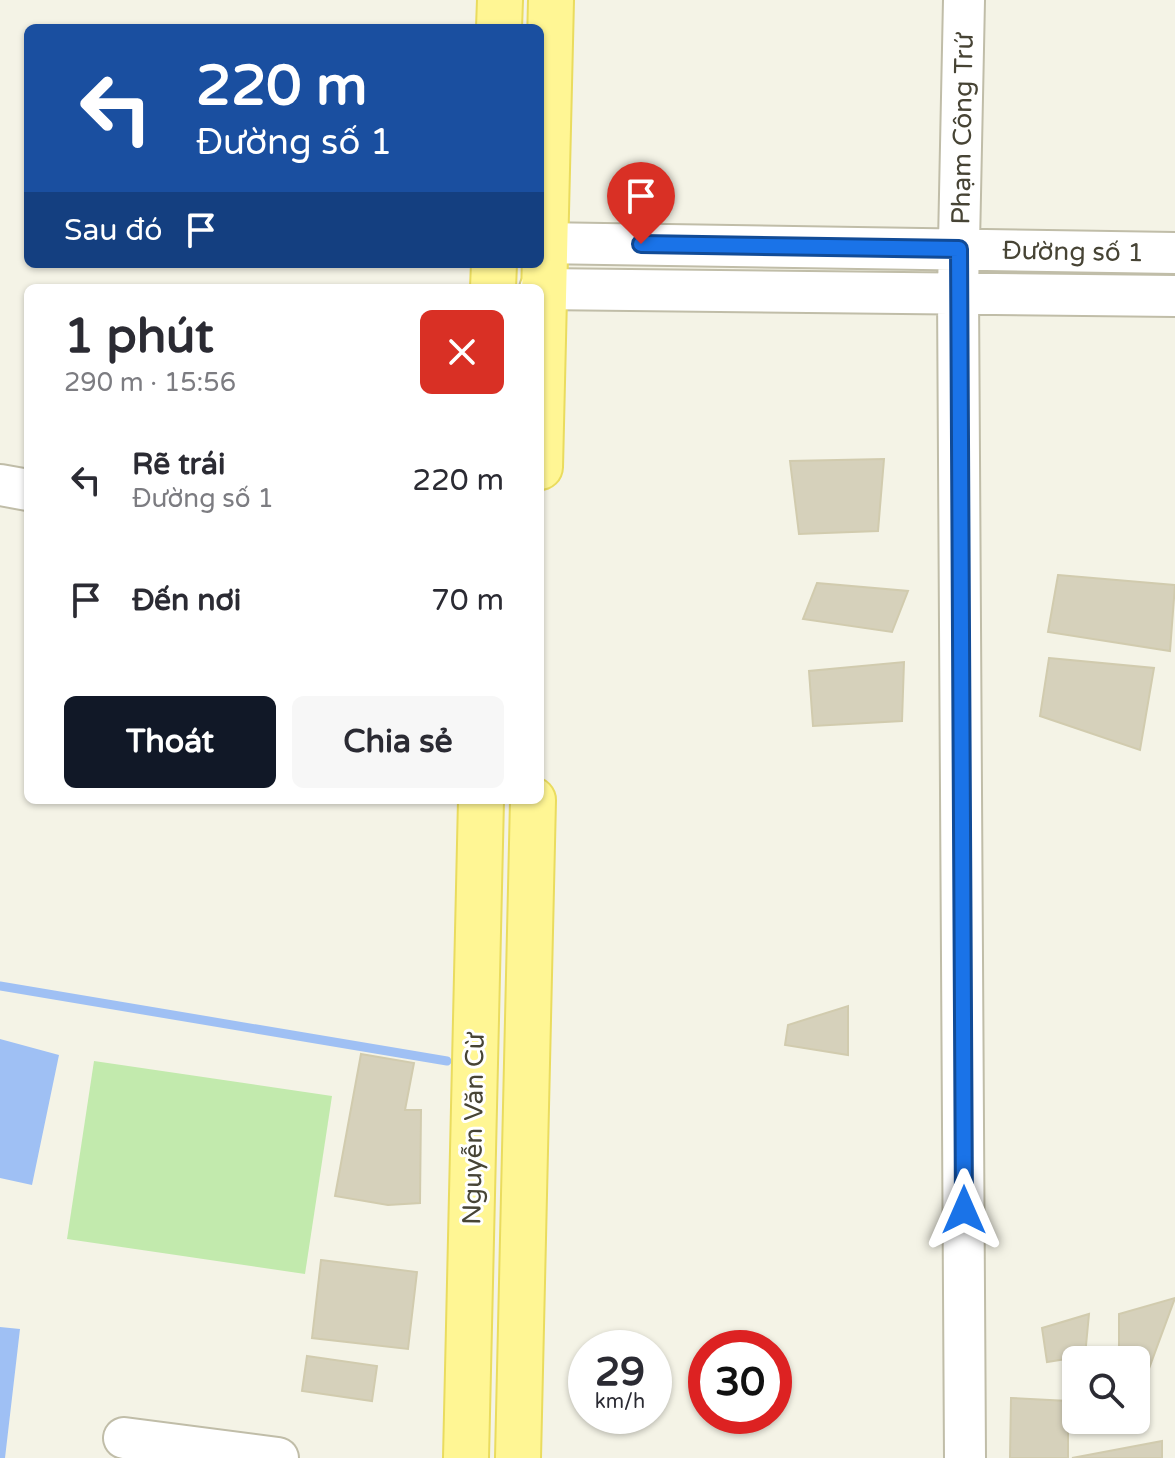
<!DOCTYPE html>
<html lang="vi">
<head>
<meta charset="utf-8">
<style>
	body { margin:0; font-family:"Varela Round",sans-serif; background:#f7f7f7; color:#2b2b33; height:100vh; display:flex; flex-direction:column; font-size:30px; white-space:nowrap }
	* { box-sizing:border-box; margin:0 }
	p { font-size:26px; color:#7c7c81 }
	.icon { flex:none; width:44px; height:44px; fill:none; stroke:currentColor; stroke-width:2; stroke-linecap:round; stroke-linejoin:round }
	.map { position:relative; flex:1; overflow:hidden }
	.panel { position:absolute; left:24px; top:284px; width:520px; height:520px; display:flex; flex-direction:column; background:#fff; border-radius:12px; box-shadow:0 2px 6px #0004 }
	.panel>* { flex:none }
	.guide { position:absolute; left:24px; top:24px; width:520px; height:244px; border-radius:12px; box-shadow:0 2px 6px #0004; background:#1a4fa0; color:#fff; overflow:hidden }
	.controls { position:absolute; left:1062px; top:1346px; display:grid; gap:16px }
	.controls a { display:grid; place-items:center; width:88px; height:88px; border-radius:12px; background:#fff; box-shadow:0 2px 6px #0004; font-size:40px }
	.speed { position:absolute; left:568px; top:1330px; display:flex; gap:16px; font-size:40px; font-weight:700; text-align:center }
	.speed>* { display:grid; place-content:center; width:104px; height:104px; border-radius:50%; background:#fff; box-shadow:0 2px 6px #0004; line-height:1 }
	.speed small { font-size:20px; font-weight:400 }
	.speed .limit { border:12px solid #d22; background:#fff; color:#111 }
	.pin { position:absolute; display:grid; place-items:center; width:68px; height:68px; color:#fff; margin:-82px -34px; border-radius:50% 50% 50% 0; rotate:-45deg; box-shadow:0 0 8px #0007 }
	.pin .icon { rotate:45deg }
	.me { position:absolute; width:88px; margin:-44px; rotate:0deg; stroke-linejoin:round; filter:drop-shadow(0 0 6px #0008) }
	.turn { display:flex; align-items:center; gap:28px; height:168px; padding:0 40px; font-size:36px }
	.turn .icon { width:104px; height:104px; stroke-width:2.5 }
	.turn b { display:block; font-size:56px; line-height:68px }
	.then { display:flex; align-items:center; height:76px; padding:0 40px; background:#0003; gap:16px; font-size:30px }
	.round { display:grid; place-items:center; flex:none; width:84px; height:84px; border-radius:12px; background:#f7f7f7 }
	.head { display:flex; align-items:center; justify-content:space-between; height:136px; padding:0 40px }
	h1 { font-size:48px; font-weight:700; line-height:60px }
	.cta { display:flex; gap:16px; margin-top:auto; padding:16px 40px }
	.cta a { flex:1; height:92px; border-radius:12px; background:#111827; color:#fff; font-size:32px; font-weight:700; line-height:92px; text-align:center }
	.cta a+a { background:#f7f7f7; color:#2b2b33 }
	ul { padding:0; list-style:none }
	li { display:flex; align-items:center; gap:24px; height:120px; padding:0 40px }
	li div { flex:1 }
	li b { display:block; font-size:30px }
	li em { font-style:normal }
	.map>svg:first-child { display:block }
</style>
</head>
<body>
<div class="map">
<svg width="1175" height="1458" viewBox="0 0 1175 1458">
	<rect width="100%" height="100%" fill="#f4f3e6"/>
	<path fill="#c2eaad" d="M94,1061L332,1096L305,1274L67,1239Z"/>
	<path fill="#9fc0f4" d="M0,1039L59,1055L32,1185L0,1178Z
		M0,1327L20,1329L5,1458H0Z"/>
	<g fill="none" stroke-linecap="round" stroke-linejoin="round">
		<path stroke="#9fc0f4" stroke-width="9" d="M0,986L447,1061"/>
	</g>
	<path fill="#d6d1bb" stroke="#d1cbae" stroke-width="2" d="M884,459L878,531L799,534L790,461Z
		M1058,575L1175,585L1170,651L1048,632Z
		M817,583L908,591L892,632L803,619Z
		M1049,658L1154,668L1140,750L1040,716Z
		M904,662L902,721L813,726L809,671Z
		M848,1006V1055L785,1045L788,1025Z
		M361,1054L414,1063L405,1110H421L420,1203L388,1205L335,1196Z
		M321,1260L417,1272L408,1349L312,1338Z
		M1175,1298L1147,1374H1136V1360H1119V1314Z
		M1089,1314L1085,1356L1047,1362L1042,1328Z
		M307,1356L377,1366L372,1401L302,1391Z
		M1011,1398L1068,1401V1458H1010Z
		M1162,1441V1458H1072Z"/>
	<g fill="none" stroke-linecap="round" stroke-linejoin="round">
		<defs>
			<path id="minor" d="M964,0L958,292L965,1458
				M540,243L1175,253
				M540,289L1175,296
				M0,485L28,490
				M124,1438L278,1458"/>
			<path id="major" d="M499,28L500,0
				M493,288L494,264
				M540,467L551,0
				M466,1458L481,800
				M518,1458L533,800"/>
		</defs>
		<use href="#minor" stroke="#c0bda8" stroke-width="44"/>
		<use href="#major" stroke="#eadc5e" stroke-width="48"/>
		<use href="#minor" stroke="#fff" stroke-width="40"/>
		<use href="#major" stroke="#fff694" stroke-width="44"/>
	</g>
	<g fill="none" stroke-linecap="round" stroke-linejoin="round">
		<defs>
			<path id="route" d="M641,244L959,249L964,1210"/>
		</defs>
		<use href="#route" stroke="#114b97" stroke-width="20"/>
		<use href="#route" stroke="#1a73e8" stroke-width="14"/>
	</g>
	<g text-anchor="middle" stroke-width="6" stroke-linejoin="round" paint-order="stroke">
		<g font-size="26" fill="#474435" stroke="#fff">
			<text transform="translate(962 129) rotate(-89)" y="9">Phạm Công Trứ</text>
			<text transform="translate(1073 251) rotate(1)" y="9">Đường số 1</text>
			<text transform="translate(473 1129) rotate(-89)" y="9">Nguyễn Văn Cừ</text>
		</g>
	</g>
</svg>
<div class="controls">
<a><svg class="icon" aria-label="search" viewBox="0 0 24 24"><circle cx="10" cy="10" r="6"/><path d="M15 15l6 6"/></svg></a>
</div>
<div class="speed"><div>29<small>km/h</small></div><div class="limit">30</div></div>
<div class="pin" style="left:641px;top:244px;background:#d93025"><svg class="icon" aria-label="arrive" viewBox="0 0 24 24"><path d="M6 21V4h12l-3 4 3 4H6"/></svg></div>
<svg class="me" style="left:964px;top:1210px" viewBox="-20 -20 40 40"><path d="M0-17L14 15 0 8-14 15z" fill="#1a73e8" stroke="#fff" stroke-width="4"/></svg>
<div class="guide">
<div class="turn"><svg class="icon" aria-label="left" viewBox="0 0 24 24"><path d="M17 20v-9H6M10 6l-5 5 5 5"/></svg><div><b>220 m</b>Đường số 1</div></div>
<div class="then">Sau đó<svg class="icon" aria-label="arrive" viewBox="0 0 24 24"><path d="M6 21V4h12l-3 4 3 4H6"/></svg></div>
</div>
<section class="panel">
<div class="head"><div><h1>1 phút</h1><p>290 m · 15:56</p></div><a class="round" style="background:#d93025;color:#fff"><svg class="icon" aria-label="close" viewBox="0 0 24 24"><path d="M6 6l12 12M18 6L6 18"/></svg></a></div>
<ul>
<li><svg class="icon" aria-label="left" viewBox="0 0 24 24"><path d="M17 20v-9H6M10 6l-5 5 5 5"/></svg><div><b>Rẽ trái</b><p>Đường số 1</p></div><em>220 m</em></li>
<li><svg class="icon" aria-label="arrive" viewBox="0 0 24 24"><path d="M6 21V4h12l-3 4 3 4H6"/></svg><div><b>Đến nơi</b></div><em>70 m</em></li>
</ul>
<div class="cta"><a>Thoát</a><a>Chia sẻ</a></div>
</section>
</div>
</body>
</html>
